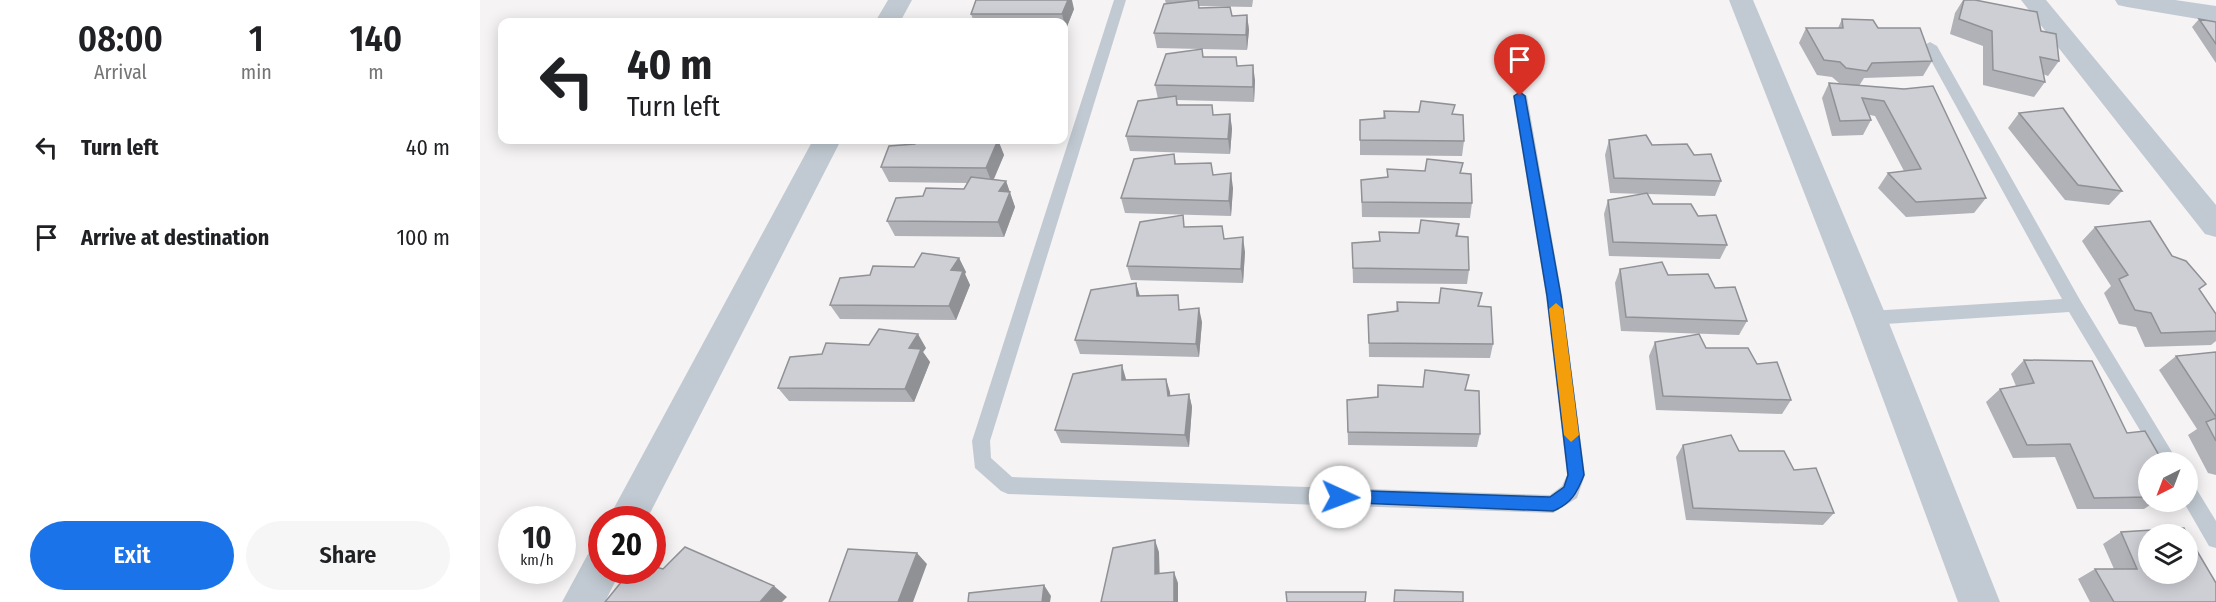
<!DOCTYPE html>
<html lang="en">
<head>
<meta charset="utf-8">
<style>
	body { margin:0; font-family:"Fira Sans Condensed",sans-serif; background:#f6f6f6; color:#202124; height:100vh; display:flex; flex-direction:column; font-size:22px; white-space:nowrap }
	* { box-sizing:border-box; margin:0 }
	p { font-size:20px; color:#757577 }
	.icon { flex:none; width:33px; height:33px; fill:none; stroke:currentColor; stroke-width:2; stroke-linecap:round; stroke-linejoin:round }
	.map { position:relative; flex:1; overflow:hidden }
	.details { display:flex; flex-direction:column; background:#fff; width:480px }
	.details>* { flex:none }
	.guide { position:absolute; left:18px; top:18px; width:570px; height:126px; border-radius:12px; box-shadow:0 3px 15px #0003; background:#fff; color:#202124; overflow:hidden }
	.needle { width:39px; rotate:222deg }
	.tools { position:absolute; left:1658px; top:452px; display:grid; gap:12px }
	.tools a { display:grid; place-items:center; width:60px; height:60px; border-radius:50%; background:#fff; box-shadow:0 3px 15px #0003; font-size:30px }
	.speed { position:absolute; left:18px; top:506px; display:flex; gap:12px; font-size:30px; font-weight:700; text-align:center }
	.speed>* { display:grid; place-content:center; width:78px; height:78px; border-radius:50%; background:#fff; box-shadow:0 3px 15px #0003; line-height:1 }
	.speed small { font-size:15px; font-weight:400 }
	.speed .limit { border:9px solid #d22; background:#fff; color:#111 }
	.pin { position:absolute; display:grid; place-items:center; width:51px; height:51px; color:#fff; margin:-62px -26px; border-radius:50% 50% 50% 0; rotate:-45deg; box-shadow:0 0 6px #0007 }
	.pin .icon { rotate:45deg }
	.me { position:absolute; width:66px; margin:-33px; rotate:92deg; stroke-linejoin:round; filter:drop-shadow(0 0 4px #0008) }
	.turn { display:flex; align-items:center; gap:21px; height:126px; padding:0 30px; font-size:27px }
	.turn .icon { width:78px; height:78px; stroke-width:2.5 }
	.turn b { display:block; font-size:42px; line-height:51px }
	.eta { display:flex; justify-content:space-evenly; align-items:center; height:102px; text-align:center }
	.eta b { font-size:36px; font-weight:600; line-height:42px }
	.button { display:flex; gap:12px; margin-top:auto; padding:12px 30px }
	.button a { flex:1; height:69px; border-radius:36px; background:#1a73e8; color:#fff; font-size:24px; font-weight:600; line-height:69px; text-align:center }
	.button a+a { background:#f6f6f6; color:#202124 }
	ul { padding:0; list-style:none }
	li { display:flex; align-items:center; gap:18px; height:90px; padding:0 30px }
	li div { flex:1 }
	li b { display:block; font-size:22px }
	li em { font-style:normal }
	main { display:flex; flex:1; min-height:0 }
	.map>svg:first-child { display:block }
</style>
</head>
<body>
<main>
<section class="details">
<div class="eta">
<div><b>08:00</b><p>Arrival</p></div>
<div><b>1</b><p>min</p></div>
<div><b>140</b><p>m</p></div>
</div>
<ul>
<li><svg class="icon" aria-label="left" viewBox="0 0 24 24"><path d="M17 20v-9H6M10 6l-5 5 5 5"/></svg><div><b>Turn left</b></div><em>40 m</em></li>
<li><svg class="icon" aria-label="arrive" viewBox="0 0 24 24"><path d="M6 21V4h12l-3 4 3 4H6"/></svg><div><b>Arrive at destination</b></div><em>100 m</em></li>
</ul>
<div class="button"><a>Exit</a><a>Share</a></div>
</section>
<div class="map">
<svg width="1736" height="602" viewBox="0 0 1736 602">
	<rect width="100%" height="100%" fill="#f5f3f3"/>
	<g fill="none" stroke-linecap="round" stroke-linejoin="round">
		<path fill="#c1cad2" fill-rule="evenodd" d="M634,0H646L510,441L511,458L532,477L1070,495L1082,486L1087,475L1066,296L1033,96L1040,92L1047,96L1082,296L1105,475L1097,498L1073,513L528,494L521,491L495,468L492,441Z
			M1450,42L1457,46L1600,300L1698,462H1679L1589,312L1390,325L1384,323L1382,318L1384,313L1390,311L1582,299L1443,46Z
			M1707,482L1714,485L1736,521V548L1729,546L1703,501H1707Z"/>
		<path fill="#c1cad2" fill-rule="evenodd" d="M408,0H432L420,22H395Z
			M1249,0H1273L1407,318L1520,602H1478L1373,318Z
			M1541,0H1566L1736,205V237L1725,234Z
			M1635,0H1695L1736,6V22L1647,7L1638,5Z
			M333,140H361L167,519H128Z
			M122,549V570H141L125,602H82L108,554Z"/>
	</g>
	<path fill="#b0b2b7" d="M685,0H773L772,7L719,6V8L752,16L767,15L769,30L767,50L722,49L723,57L757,66L775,80L774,102L697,100L698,105L733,115L750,114L752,129L750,154L650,151L646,136L678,99L675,85L721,49L677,48L674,33L686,4Z
		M1483,0H1495L1561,31L1579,61L1568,76L1563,74L1565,82L1554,97L1503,85V46L1470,34L1475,13Z
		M594,9L586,29H584V22H494L491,14Z
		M1362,19L1398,28L1452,61L1443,76L1384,78L1379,86L1359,83L1352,77L1337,75L1319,43L1326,28H1358Z
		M1719,19L1736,22V63L1712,27Z
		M1349,83L1424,89L1506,198L1494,213L1426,217L1398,188L1408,173L1424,171L1395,116L1390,115L1391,120L1383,135L1352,136L1342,98Z
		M904,111L974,114L984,141L982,156L880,155V120L903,118Z
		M1539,113L1642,191L1629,205L1585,200L1528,128Z
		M518,140L524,155L514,179L526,181L535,207L524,237L415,236L407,221L443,196L484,189L487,183L409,182L401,167L435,144Z
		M1129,140L1172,145L1214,155L1241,181L1235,196L1168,194L1173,204L1218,216L1247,245L1240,259L1129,256L1124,214L1128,200L1165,194L1130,193L1125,155Z
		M694,154L696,164L733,175L753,188L751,216L645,213L641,198Z
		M983,163L981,173L992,203L990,218L882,217L881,180L907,177V169L945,171Z
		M979,224L978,236L989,270L987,284L873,283L872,243L899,241V232L939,233Z
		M742,226L744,239L765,252L763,283L651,280L647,266L705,227Z
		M1615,227L1692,256L1726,284L1719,290L1736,314V341L1731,345L1665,347L1656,327L1639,324L1624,293L1631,286L1602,241Z
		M479,258L486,272L485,274L490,285L476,320L360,319L350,305L390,275Z
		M1140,269L1188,275L1235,288L1267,321L1259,335L1141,331L1135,283Z
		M656,283L660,296L701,310L722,322L719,357L600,354L595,340Z
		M1002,293L999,306L1013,344L1010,358L889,357L888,315L916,312L917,302L959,303Z
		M1175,342L1226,348L1277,364L1311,400L1302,414L1176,410L1169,356Z
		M446,348L443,352L450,362L434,402L309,401L298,388Z
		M1736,352V475L1728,473L1708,435L1717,429L1679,370L1696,356Z
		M1544,360L1647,433L1668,462V501H1676L1664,509H1597L1575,457L1533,458L1506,402L1520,389L1536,386L1531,374Z
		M646,379V380L690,392V396L709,394L712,407L709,447L581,443L575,430Z
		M898,385L986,390L1000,434L997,447L868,445L867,400L897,397Z
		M1203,445L1259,451L1314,470L1354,513L1343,525L1206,520L1196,457Z
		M1641,532L1736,602H1610L1598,579L1615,569H1634L1623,544Z"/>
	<path fill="#909195" d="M583,0H592L594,9L586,29L582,14Z
		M767,15L769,30L767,50L766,35Z
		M773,65L775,80L774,102L773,87Z
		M750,114L752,129L750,154L748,139Z
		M507,140H518L524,155L512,183L506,168Z
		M751,173L753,188L751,216L749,201Z
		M526,181L535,207L524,237L518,222L519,191Z
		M763,237L765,252L763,283L761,269Z
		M479,258L486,272L485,274L490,285L476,320L469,306L471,270Z
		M656,283L660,297L657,296Z
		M719,308L722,322L719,357L716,344Z
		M438,334L446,348L443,352L450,362L434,402L425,389L429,348Z
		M642,365L646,379L647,393L642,380Z
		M686,379L690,392L691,409L688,396Z
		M709,394L712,407L709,447L705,435Z
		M675,540L679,552L680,585L675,574Z
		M437,553L447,564L433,602H418Z
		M694,572L698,583V602H694Z
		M564,585L571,596L570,602H562Z
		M294,586L307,597L302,602H280Z"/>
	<path fill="#cdcfd5" stroke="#909195" stroke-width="1.5" d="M496,0H588L582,14H491Z
		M718,0L719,8L750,7L752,16L767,15L766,35L674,33L684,4Z
		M1484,0H1495L1557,12L1561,31L1576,34L1579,61L1560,57L1565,82L1513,70L1512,31L1479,19Z
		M1362,19L1393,20L1398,28H1440L1452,61L1392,63L1387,71L1366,68L1360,62L1344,60L1326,28H1363Z
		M1719,19L1736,22V44Z
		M722,49L723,57H756L757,66L773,65V87L675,85L686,54Z
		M1349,83L1424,89L1453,86L1506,198L1436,202L1408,173L1441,169L1404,101L1382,98L1391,120L1360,121Z
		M696,96L697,105H732L733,115L750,114L748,139L646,136L658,101Z
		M941,101L975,105L972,114L983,115L984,141L880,140V120L905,118L904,111L939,112Z
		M1583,108L1642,191L1598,185L1539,113Z
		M1166,135L1172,145L1207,144L1214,155L1231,154L1241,181L1134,178L1129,140Z
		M437,140H518L506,168L401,167L409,146L435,144Z
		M694,154L695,164L731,163L733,175L751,173L749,201L641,198L654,159Z
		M947,159L983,163L980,173L991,174L992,203L882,202L881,180L908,177L907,169L945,171Z
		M491,177L526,181L519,191L530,192L518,222L407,221L416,198L443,196L446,188L484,189Z
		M1167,193L1173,204H1211L1218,216L1236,215L1247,245L1133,242L1128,200Z
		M703,215L704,227L742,226L744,239L763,237L761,269L647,266L660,222Z
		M941,220L979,224L976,236L988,237L989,270L873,268L872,243L900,241L899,232L939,233Z
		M1670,221L1692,256L1706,261L1726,284L1719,289L1736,314V331L1681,333L1671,313L1655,310L1639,279L1648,275L1615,227Z
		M442,253L479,258L471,270L483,271L469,306L350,305L360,278L390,275L393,266L434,267Z
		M1182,262L1188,275L1228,274L1235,288L1255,287L1267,321L1146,317L1140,269Z
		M656,283L657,296L698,295L699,310L719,308L716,344L595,340L611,290Z
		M961,288L1002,293L998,306L1011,307L1013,344L889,343L888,315L918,311L917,302L959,303Z
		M399,329L438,334L429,348L441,349L425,389L298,388L310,357L342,354L346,343L389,345Z
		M1219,334L1226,348H1268L1277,364L1297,362L1311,400L1183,396L1175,342Z
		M1736,352V417L1696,356Z
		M1544,360L1612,361L1647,433L1665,431L1683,462H1668V497L1614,498L1590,444L1547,445L1520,389L1554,383Z
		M642,365V380L686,379L688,396L709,394L705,435L575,430L593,374Z
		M945,370L989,375L985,390L999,391L1000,434L868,432L867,400L898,397V385L943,387Z
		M1736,418V441L1726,422Z
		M1251,435L1259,451H1304L1314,470L1336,468L1354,513L1213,508L1203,445Z
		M1704,528L1707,534H1668V573H1707V534L1736,583V602H1634L1615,569H1657L1641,532Z
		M675,540V574L694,572V602H621L633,548Z
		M205,547L294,586L280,602H125L151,570H172V566L183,569Z
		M368,549L437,553L418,602H349Z
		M564,585L562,602H488L489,593Z
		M915,590L983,592V602H914Z
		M806,592H886L885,602H807Z"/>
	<path fill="#1a73e8" stroke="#114b97" stroke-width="1.5" d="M1040,92L1045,96L1081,296L1104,475C1097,493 1091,504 1073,511L854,502L852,497L854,492L860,490L1070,497L1084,487L1088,475L1067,296L1034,96Z"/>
	<path fill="#f59e0b" d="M1076,303L1083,309L1099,435L1091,442L1084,435L1069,309Z"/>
</svg>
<div class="tools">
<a><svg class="needle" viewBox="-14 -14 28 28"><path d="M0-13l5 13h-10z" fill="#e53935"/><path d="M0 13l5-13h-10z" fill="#757577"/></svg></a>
<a><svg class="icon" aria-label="layers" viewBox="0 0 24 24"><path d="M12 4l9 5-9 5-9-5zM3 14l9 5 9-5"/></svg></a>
</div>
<div class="speed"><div>10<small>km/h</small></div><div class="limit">20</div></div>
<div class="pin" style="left:1040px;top:96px;background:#d93025"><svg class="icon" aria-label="arrive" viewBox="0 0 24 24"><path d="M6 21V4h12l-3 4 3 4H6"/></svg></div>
<svg class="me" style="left:860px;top:497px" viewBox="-20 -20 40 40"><circle r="19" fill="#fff"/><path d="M0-13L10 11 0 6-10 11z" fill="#1a73e8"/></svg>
<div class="guide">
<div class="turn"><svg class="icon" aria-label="left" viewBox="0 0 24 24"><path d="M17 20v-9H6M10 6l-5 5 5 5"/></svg><div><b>40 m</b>Turn left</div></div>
</div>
</div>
</main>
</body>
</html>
